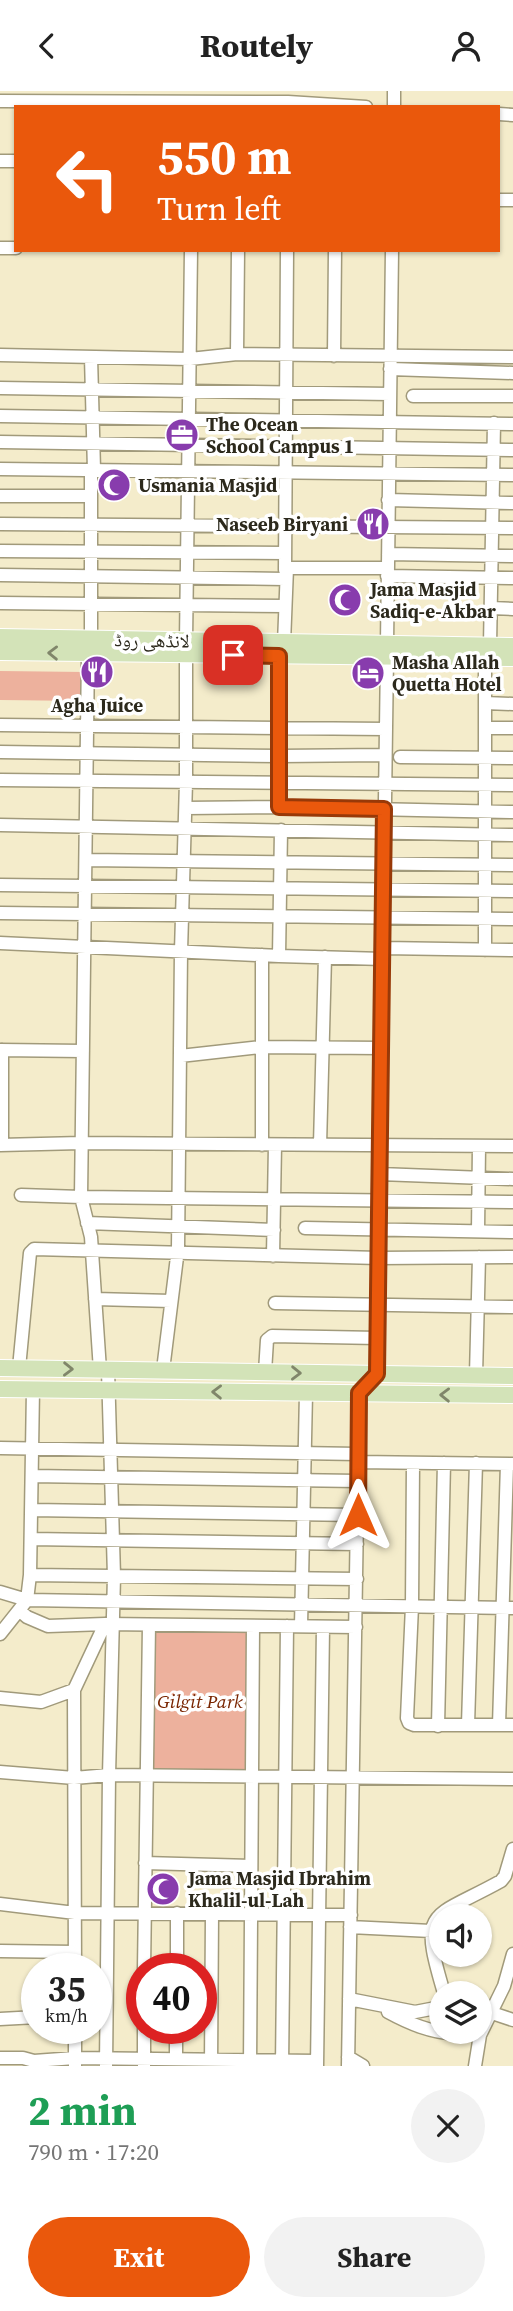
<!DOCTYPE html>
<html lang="en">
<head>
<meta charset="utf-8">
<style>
	body { margin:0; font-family:"Source Serif 4","Noto Naskh Arabic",serif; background:#f2f2f2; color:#222; height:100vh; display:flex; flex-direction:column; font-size:26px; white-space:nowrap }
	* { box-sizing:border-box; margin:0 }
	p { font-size:23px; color:#767676 }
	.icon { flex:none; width:38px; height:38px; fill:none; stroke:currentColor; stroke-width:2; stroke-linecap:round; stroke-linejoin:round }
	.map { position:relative; height:1975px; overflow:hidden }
	.drawer { display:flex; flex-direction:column; background:#fff; flex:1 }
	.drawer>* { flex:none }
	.top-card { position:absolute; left:14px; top:14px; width:486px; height:147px; border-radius:0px; box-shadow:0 2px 5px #0004; background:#ea580c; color:#fff; overflow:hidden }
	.buttons { position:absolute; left:429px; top:1813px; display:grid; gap:14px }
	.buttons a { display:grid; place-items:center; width:63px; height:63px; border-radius:50%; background:#fff; box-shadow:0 2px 5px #0004; font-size:35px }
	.speed { position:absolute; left:21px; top:1862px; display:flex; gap:14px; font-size:35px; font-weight:700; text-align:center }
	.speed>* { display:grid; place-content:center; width:91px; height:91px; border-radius:50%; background:#fff; box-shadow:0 2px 5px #0004; line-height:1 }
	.speed small { font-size:18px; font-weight:400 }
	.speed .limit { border:10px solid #d22; background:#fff; color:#111 }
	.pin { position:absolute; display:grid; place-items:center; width:60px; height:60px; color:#fff; margin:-30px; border-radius:14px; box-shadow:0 4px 10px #0006 }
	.me { position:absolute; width:77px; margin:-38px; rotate:0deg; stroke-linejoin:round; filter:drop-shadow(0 0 5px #0008) }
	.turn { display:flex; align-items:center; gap:24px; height:147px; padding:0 28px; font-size:32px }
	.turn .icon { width:91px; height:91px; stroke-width:2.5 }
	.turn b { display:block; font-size:49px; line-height:60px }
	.round { display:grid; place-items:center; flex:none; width:74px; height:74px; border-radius:37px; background:#f2f2f2 }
	.summary { display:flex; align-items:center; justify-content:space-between; height:119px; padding:0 28px }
	h1 { font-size:42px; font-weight:700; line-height:52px; color:#1e9e55 }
	.primary-button { display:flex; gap:14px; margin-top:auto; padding:14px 28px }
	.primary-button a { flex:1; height:80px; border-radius:42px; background:#ea580c; color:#fff; font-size:28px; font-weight:700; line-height:80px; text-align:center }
	.primary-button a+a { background:#f2f2f2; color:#222 }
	header { display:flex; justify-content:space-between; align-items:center; height:91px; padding:0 28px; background:#fff; font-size:32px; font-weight:700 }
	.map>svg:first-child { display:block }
</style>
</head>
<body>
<header><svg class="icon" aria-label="back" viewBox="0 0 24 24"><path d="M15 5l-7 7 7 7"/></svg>Routely<svg class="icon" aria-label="person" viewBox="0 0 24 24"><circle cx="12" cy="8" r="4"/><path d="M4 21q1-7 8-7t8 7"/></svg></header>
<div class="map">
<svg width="513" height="1975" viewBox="0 0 513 1975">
	<rect width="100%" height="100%" fill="#f4eccb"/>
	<path fill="#edb19d" d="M0,580L85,581L84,610L0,609Z
		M149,1534L253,1535V1686L147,1685Z"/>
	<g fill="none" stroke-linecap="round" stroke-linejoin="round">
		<defs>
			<path id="minor" d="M0,10L288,11L366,16
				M394,16V0
				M499,23L513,24
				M0,70H16
				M499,109H513
				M0,157H16
				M237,263L238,159
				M0,264L190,268L237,263L513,266
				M334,265L335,159
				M91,266L94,379
				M390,278L513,282
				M0,297L390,303
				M413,305H513
				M0,325L513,333
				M0,351L513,359
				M0,378L513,384
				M0,405H91
				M388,409L513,412
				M0,433L513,437
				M0,460L285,462
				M388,463L513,465
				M285,479L287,159
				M0,484L285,488
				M387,485L513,487
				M0,512L284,515
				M491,517L513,518
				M91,548V379
				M186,550L191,159
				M284,552L287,477H388
				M387,553L392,159
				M490,555L494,332
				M88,563L81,1106L91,1146L100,1279
				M485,567V859
				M485,612L513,613
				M0,634L386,638
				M485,637H513
				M0,661L279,665L385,664
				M400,666L513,667
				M0,689L513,694
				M279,716V565
				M186,717L279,716L513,721
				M0,734L513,744
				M86,769L513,774
				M0,794L513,800
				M0,822L513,828
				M0,852L279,865L383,868
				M383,857L513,859
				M279,865L281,739
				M0,959L83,960
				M2,959V1054
				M180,965L261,956L381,957
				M0,1054L81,1052L513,1055
				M262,1054V864
				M320,1054L325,866
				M380,1083L513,1088
				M21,1104L81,1106L513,1111
				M87,1132L274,1139
				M305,1137L513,1141
				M478,1140L479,1055
				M273,1165L275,1054
				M95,1208L171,1210
				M275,1212L513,1216
				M19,1277L30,1162L34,1158L379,1167L513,1166
				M163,1279L178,1158L181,860L186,691V564
				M265,1281L267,1249L272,1245L378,1247
				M476,1284L479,1166
				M0,1357L358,1363
				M358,1371L513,1373
				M413,1372L412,1515L407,1627L409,1632L414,1634H513
				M32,1385L358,1390
				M32,1419L358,1424
				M31,1448L357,1453
				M30,1484L357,1488
				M0,1501L27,1509L513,1517
				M19,1519L27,1526L48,1535L105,1533L356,1536
				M301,1535L306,1302
				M0,1543L27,1509L30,1484L33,1298
				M0,1607L41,1611L74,1599
				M468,1634L476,1372
				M499,1634L507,1373
				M438,1635L444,1372
				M0,1681L74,1687L109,1684L513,1688
				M145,1772L251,1775
				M0,1813L75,1822L351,1824
				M350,1836L431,1840
				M0,1860L75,1861
				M75,1878L74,1599L105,1533
				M144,1878L149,1534
				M177,1878V1822
				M444,1902C418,1815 431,1829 501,1790L505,1785L513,1758
				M349,1908L415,1921L441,1916
				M480,1918L513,1929
				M388,1921C410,1933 430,1941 455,1943
				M0,1928L37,1926
				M348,1966L363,1975
				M0,1967H23L34,1970L75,1967L317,1970
				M75,1975V1937
				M106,1975L109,1684L114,1485L108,1279
				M144,1975V1937
				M176,1975V1937
				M211,1975L212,1822
				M250,1975L253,1535
				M282,1975L287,1535
				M317,1975L323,1536
				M348,1975L359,1302L377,1283L387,566
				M475,1975L480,1944L504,1895L513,1863"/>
			<path id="major" d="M0,546L513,555
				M0,561L513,567
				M0,1277L513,1285
				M0,1298L513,1304"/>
		</defs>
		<use href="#minor" stroke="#a19a7b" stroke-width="15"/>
		<use href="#major" stroke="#fff" stroke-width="18"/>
		<use href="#minor" stroke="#fff" stroke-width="12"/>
		<use href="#major" stroke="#d3e3b8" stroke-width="16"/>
	</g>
	<defs><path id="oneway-chevron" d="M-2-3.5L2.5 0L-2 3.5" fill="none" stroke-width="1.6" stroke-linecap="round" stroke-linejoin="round" transform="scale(1.75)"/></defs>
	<g stroke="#80866a">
		<use href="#oneway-chevron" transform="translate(53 562) rotate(-179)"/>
		<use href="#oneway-chevron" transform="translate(68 1278) rotate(1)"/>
		<use href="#oneway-chevron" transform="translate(296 1282) rotate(1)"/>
		<use href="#oneway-chevron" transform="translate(217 1301) rotate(-179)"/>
		<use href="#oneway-chevron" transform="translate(445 1304) rotate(-179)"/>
	</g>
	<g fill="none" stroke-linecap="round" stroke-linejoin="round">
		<defs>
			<path id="route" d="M233,564L279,565V716L384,718L377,1283L359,1302L358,1424"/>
		</defs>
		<use href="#route" stroke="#983908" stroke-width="18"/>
		<use href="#route" stroke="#ea580c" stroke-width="12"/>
	</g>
	<defs>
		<symbol id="office-disc" viewBox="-11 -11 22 22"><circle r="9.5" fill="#883cad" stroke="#fff"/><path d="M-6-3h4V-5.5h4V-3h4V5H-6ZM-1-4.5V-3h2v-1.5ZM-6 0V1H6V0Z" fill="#fff"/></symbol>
		<symbol id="mosque-disc" viewBox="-11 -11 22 22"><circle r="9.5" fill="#883cad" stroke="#fff"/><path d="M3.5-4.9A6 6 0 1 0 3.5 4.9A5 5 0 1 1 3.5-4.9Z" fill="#fff"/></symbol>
		<symbol id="restaurant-disc" viewBox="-11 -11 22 22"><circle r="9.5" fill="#883cad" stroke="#fff"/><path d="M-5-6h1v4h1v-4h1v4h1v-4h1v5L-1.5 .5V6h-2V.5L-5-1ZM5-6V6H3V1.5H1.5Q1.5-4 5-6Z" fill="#fff"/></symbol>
		<symbol id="hotel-disc" viewBox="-11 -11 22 22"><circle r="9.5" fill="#883cad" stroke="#fff"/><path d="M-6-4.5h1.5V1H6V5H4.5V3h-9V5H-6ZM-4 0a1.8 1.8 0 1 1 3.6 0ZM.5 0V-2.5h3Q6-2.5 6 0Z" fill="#fff"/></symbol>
	</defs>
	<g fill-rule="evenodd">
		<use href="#office-disc" x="163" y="325" width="38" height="38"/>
		<use href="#mosque-disc" x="95" y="375" width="38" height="38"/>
		<use href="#restaurant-disc" x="354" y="414" width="38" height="38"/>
		<use href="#mosque-disc" x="326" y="490" width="38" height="38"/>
		<use href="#restaurant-disc" x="78" y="562" width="38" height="38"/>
		<use href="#hotel-disc" x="349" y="563" width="38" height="38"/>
		<use href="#mosque-disc" x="144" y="1779" width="38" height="38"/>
	</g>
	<g text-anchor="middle" stroke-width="7" stroke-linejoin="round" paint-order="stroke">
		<g font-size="19" font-weight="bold" fill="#2c291c" stroke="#fff" text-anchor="start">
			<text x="206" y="340">The Ocean<tspan x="206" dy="22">School Campus 1</tspan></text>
			<text x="138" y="401">Usmania Masjid</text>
			<text x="348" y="440" text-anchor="end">Naseeb Biryani</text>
			<text x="370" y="505">Jama Masjid<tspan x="370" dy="22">Sadiq-e-Akbar</tspan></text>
			<text x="392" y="578">Masha Allah<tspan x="392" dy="22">Quetta Hotel</tspan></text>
			<text x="97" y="621" text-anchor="middle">Agha Juice</text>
			<text x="188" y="1794">Jama Masjid Ibrahim<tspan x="188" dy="22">Khalil-ul-Lah</tspan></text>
		</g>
		<g font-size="19" fill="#2c291c" stroke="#fff">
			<text transform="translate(152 549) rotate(1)" y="7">لانڈھی روڈ</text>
		</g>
		<g font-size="19" font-style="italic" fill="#792500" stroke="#fff">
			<text x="200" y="1617">Gilgit Park</text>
		</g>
	</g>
</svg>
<div class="buttons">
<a><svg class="icon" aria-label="sound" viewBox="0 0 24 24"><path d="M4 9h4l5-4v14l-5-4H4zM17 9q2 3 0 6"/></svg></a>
<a><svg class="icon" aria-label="layers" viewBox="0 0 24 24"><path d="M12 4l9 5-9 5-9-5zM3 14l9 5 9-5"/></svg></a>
</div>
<div class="speed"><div>35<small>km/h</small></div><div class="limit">40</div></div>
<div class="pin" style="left:233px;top:564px;background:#d93025"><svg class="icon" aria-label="arrive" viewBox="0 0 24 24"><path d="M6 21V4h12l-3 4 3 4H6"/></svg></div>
<svg class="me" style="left:358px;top:1424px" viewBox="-20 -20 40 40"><path d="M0-17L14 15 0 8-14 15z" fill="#ea580c" stroke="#fff" stroke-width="4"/></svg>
<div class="top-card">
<div class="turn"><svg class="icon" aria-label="left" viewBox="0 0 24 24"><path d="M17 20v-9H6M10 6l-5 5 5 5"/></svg><div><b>550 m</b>Turn left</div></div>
</div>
</div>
<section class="drawer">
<div class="summary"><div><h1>2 min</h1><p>790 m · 17:20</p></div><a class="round"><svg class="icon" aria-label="close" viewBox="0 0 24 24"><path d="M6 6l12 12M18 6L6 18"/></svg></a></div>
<div class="primary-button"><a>Exit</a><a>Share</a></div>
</section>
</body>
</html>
